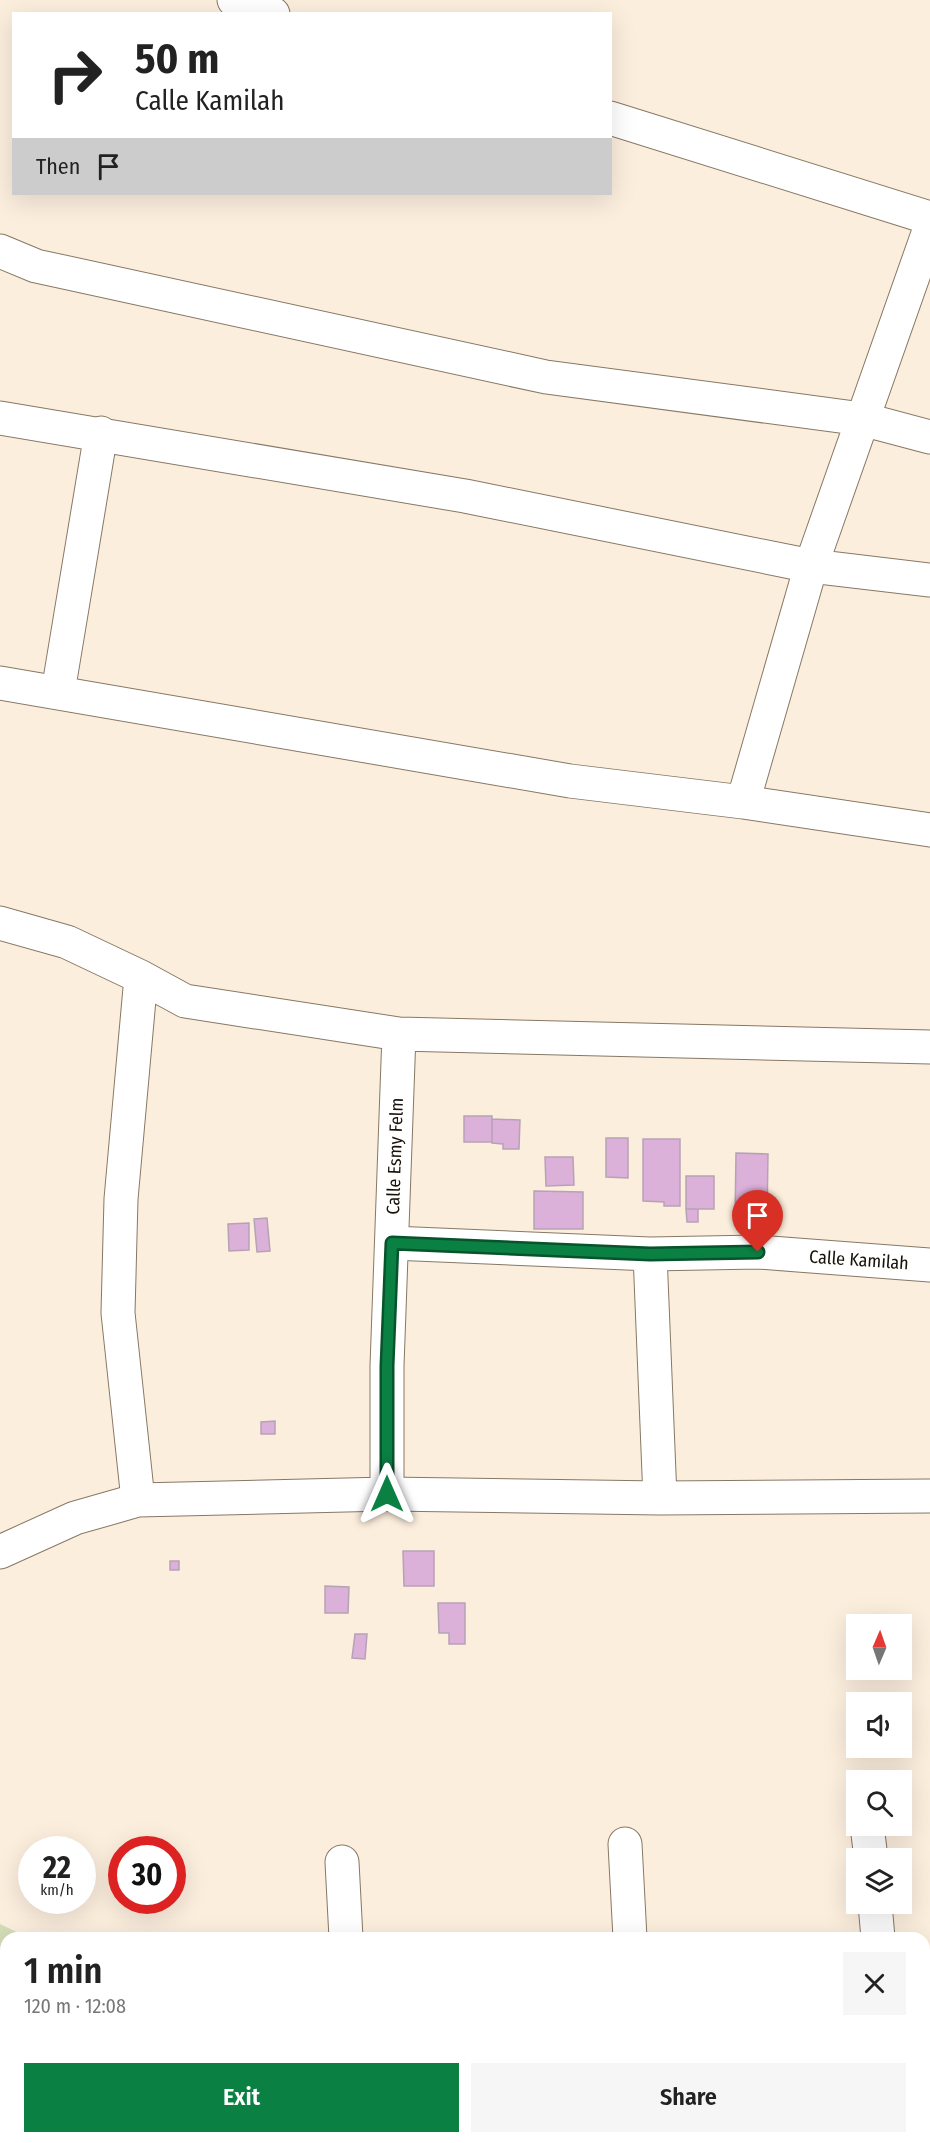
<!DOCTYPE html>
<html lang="en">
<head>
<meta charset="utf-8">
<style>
	body { margin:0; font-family:"Fira Sans Condensed",sans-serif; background:#f6f6f6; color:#222; height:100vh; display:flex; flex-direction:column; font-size:22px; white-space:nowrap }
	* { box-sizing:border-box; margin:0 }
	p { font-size:20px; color:#767676 }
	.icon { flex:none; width:33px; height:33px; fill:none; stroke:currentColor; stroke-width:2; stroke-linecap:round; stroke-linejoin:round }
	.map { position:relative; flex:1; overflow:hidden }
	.sheet { position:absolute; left:0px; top:1932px; width:930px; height:212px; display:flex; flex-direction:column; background:#fff; border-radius:18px 18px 0 0; box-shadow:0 6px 24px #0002 }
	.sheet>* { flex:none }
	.top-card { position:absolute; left:12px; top:12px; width:600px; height:183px; border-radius:0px; box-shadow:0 6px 24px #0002; background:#fff; color:#222; overflow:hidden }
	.needle { width:39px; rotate:2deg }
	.tools { position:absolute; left:846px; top:1614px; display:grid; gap:12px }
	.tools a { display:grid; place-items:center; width:66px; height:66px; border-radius:0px; background:#fff; box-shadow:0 6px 24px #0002; font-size:30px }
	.speed { position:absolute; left:18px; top:1836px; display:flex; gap:12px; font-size:30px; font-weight:700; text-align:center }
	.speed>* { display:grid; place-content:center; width:78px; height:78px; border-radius:50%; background:#fff; box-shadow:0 6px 24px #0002; line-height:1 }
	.speed small { font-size:15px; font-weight:400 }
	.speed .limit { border:9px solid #d22; background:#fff; color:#111 }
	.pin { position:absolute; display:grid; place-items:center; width:51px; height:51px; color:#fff; margin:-62px -26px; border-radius:50% 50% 50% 0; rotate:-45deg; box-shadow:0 0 6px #0007 }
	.pin .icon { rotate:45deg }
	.me { position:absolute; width:66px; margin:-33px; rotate:0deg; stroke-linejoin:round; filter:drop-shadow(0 0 4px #0008) }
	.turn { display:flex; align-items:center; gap:21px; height:126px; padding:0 24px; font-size:27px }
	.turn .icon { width:78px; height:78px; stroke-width:2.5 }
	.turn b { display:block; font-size:42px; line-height:51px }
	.then { display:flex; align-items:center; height:57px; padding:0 24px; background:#0003; gap:12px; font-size:22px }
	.round { display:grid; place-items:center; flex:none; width:63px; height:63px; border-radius:0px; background:#f6f6f6 }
	.overview { display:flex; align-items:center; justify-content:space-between; height:102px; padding:0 24px }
	h1 { font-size:36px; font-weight:600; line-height:45px }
	.primary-button { display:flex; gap:12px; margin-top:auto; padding:12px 24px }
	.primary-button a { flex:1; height:69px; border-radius:0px; background:#0b8043; color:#fff; font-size:24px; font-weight:600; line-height:69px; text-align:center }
	.primary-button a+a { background:#f6f6f6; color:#222 }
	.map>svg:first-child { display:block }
</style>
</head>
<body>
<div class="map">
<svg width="930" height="2143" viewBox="0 0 930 2143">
	<rect width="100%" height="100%" fill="#fceedd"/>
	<path fill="#d2dcb5" d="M0,1924L29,1938H6V2138H354L355,2143H0Z"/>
	<path fill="#dbb0d9" stroke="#b6a2b5" stroke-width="1.5" d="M464,1116H492V1142H464Z
		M492,1119L520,1120L519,1149H503V1144L492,1143Z
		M606,1138H628V1178L606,1177Z
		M643,1139H680V1206H664V1202L643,1201Z
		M736,1153L768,1154L767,1220H735Z
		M545,1157H573L574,1185L546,1186Z
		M686,1176H714V1209H686Z
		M534,1191L583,1192V1229H534Z
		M686,1209H698V1222H687Z
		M267,1218L270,1251L257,1252L254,1219Z
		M249,1223V1250L229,1251L228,1224Z
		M275,1421V1434H261V1422Z
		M403,1551H434V1586H404Z
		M170,1561H179V1570H170Z
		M325,1586L349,1587L348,1613H325Z
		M438,1603H465V1644H449V1633H439Z
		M355,1634H367L365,1659L352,1658Z"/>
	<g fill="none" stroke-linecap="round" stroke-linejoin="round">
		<defs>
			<path id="minor" d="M234,0L273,14
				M610,118L930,218
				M0,251L36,266L546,377L862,419L930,437
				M0,418L465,496L811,566L930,580
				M0,683L570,781L743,802L930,830
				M58,692L101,433
				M743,802L811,566L930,228
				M0,923L67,942L141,977L185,1001L399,1034L930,1047
				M392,1243L650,1254L758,1252L930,1265
				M650,1254L660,1498
				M387,1494V1366L399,1034
				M138,1500L118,1313L121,1199L141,977
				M0,1552L75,1518L138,1500L387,1494L660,1498L930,1496
				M867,1826L871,1858
				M625,1844L630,1938
				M342,1862L346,1938
				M875,1904L878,1938
				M924,2062L930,2061
				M355,2138L356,2143
				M641,2138V2143
				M895,2138V2143
				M713,2143L725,2138"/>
		</defs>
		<use href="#minor" stroke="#877865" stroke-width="35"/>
		<use href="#minor" stroke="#fff" stroke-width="33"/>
	</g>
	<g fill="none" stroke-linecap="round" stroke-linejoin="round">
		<defs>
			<path id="route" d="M387,1494V1366L392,1243L650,1254L758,1252"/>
		</defs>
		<use href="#route" stroke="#07532c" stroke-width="15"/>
		<use href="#route" stroke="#0b8043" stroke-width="10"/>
	</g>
	<g text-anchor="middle" stroke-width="4.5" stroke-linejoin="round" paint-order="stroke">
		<g font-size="18" fill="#161109" stroke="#fdfefd">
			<text transform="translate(395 1156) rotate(-88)" y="6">Calle Esmy Felm</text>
			<text transform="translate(859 1260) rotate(4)" y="6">Calle Kamilah</text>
		</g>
	</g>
</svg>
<div class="tools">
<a><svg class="needle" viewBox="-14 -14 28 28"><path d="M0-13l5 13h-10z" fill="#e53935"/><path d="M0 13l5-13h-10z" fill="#767676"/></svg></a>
<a><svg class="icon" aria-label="sound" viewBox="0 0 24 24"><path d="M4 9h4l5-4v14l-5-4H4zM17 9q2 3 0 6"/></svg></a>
<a><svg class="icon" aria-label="search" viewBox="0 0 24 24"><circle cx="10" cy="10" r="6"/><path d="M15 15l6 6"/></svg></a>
<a><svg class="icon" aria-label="layers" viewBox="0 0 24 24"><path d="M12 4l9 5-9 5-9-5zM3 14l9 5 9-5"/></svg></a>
</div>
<div class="speed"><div>22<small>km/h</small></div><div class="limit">30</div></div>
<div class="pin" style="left:758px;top:1252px;background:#d93025"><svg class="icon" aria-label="arrive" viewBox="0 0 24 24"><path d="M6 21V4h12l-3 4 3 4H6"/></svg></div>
<svg class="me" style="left:387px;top:1494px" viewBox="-20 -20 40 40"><path d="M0-17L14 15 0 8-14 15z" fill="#0b8043" stroke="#fff" stroke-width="4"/></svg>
<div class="top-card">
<div class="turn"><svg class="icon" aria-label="right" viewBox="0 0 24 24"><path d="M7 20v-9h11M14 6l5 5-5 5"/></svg><div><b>50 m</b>Calle Kamilah</div></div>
<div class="then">Then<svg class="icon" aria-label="arrive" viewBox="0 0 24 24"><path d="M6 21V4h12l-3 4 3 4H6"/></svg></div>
</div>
<section class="sheet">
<div class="overview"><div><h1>1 min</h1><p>120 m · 12:08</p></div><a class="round"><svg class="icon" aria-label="close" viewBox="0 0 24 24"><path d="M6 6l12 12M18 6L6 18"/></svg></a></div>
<div class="primary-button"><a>Exit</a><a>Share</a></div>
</section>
</div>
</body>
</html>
